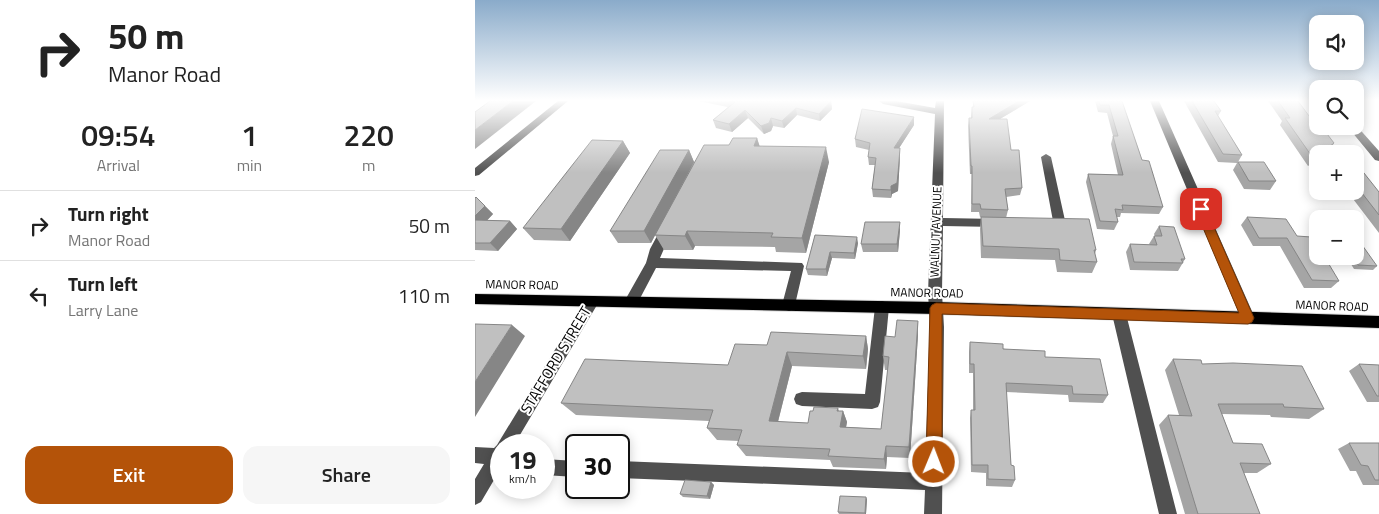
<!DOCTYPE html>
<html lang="en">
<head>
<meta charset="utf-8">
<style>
	body { margin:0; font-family:"Titillium Web",sans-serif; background:#f6f6f6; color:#222; height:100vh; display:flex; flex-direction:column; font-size:19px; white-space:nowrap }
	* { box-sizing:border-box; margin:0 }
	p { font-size:16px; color:#767676 }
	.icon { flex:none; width:28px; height:28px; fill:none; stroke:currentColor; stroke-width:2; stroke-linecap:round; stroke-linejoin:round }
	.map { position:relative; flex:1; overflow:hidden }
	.panel { display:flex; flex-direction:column; background:#fff; width:475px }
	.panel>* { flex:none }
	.guide { background:#fff; color:#222; overflow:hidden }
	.buttons { position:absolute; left:834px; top:15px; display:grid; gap:10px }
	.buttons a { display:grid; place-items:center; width:55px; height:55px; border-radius:10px; background:#fff; box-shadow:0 2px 12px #0003; font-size:25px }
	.speed { position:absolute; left:15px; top:434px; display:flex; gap:10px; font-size:25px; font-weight:700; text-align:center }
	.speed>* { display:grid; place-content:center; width:65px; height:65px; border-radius:50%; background:#fff; box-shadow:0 2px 12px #0003; line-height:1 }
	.speed small { font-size:12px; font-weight:400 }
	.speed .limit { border:2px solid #111; border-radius:8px; background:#fff; color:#111 }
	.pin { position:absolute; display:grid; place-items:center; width:42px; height:42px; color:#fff; margin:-21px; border-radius:10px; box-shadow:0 2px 8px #0006 }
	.me { position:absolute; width:55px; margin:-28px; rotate:1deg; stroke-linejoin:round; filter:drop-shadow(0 0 4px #0008) }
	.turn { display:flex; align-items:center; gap:18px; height:105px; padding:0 25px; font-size:22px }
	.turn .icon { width:65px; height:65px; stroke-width:2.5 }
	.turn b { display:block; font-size:35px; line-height:42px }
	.eta { display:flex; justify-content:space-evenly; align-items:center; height:85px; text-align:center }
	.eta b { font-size:30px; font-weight:600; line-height:35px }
	.button { display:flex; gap:10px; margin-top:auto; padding:10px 25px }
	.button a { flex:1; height:58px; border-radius:15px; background:#b45309; color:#fff; font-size:20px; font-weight:600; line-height:58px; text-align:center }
	.button a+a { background:#f6f6f6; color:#222 }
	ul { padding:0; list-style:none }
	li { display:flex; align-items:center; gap:15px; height:70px; padding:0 25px; border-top:1px solid #e0e0e0 }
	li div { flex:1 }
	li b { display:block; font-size:19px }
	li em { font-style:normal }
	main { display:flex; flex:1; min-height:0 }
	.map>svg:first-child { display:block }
</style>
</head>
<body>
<main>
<section class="panel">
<div class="guide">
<div class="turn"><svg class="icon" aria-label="right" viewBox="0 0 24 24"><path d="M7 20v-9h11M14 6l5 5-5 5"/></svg><div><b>50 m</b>Manor Road</div></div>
</div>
<div class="eta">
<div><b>09:54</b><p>Arrival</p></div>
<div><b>1</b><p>min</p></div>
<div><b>220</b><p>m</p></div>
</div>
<ul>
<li><svg class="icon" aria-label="right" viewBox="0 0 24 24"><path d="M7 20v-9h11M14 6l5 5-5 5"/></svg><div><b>Turn right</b><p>Manor Road</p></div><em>50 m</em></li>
<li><svg class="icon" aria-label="left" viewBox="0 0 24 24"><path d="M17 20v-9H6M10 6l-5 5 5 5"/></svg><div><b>Turn left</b><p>Larry Lane</p></div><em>110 m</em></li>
</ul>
<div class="button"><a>Exit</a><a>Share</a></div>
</section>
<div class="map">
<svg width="904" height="514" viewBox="0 0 904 514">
	<rect width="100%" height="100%" fill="#fff"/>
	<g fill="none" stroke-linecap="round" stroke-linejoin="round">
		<defs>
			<path id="major" d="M0,294L461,302L904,316V328L461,314L0,304Z"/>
		</defs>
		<use href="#major" stroke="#dbdbdb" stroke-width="2"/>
		<path fill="#505050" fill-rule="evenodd" d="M83,101H93L4,175L0,176V168Z
			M404,101H421L460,108L461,101H469L468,218L522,219L528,223L522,227L468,226L467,293L469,327L467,514H449L450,490L144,478V461L450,473L455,327L453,293L460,114L408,104Z
			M675,101H684L780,318L778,322L773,324L768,322L766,318Z
			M880,124L904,151V161L900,160L872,126H880Z
			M571,154L576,157L591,225C587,231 572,231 568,225L570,222L578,221L566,157Z
			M192,224L198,228L185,258L327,263L329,266L319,309L314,311L309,309L307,305L316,271L181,268L161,306L156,307L151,306L149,302L171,263L175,249L188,225Z
			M117,296L122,297L124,301L122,305L39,445H26V468L6,502L0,505V479L9,464L0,463V447L19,448L22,445L112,297Z
			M407,301L412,303L414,307L405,402L403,407L397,409L327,406L321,404L319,399L321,394L327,392L390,394L400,307L402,303Z
			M644,308L649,310L651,314L702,514H684L637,314L639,310Z
			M69,459L101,461V477L69,475Z"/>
		<use href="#major" fill="#000" fill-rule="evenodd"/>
	</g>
	<path fill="#a5a5a5" d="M223,101H356L357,109L345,121L322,115L309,128L298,126L296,131L289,134L273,118L257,132L241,128L238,120L253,107Z
		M498,101H555L525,119L536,150L547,188L545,195L531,197L533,210L531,218L621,250L620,254L622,262L617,273L582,272L580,260L506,258L505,229L506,217H505L504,212H496L497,174H495L493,126L494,118H496L497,107H498Z
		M620,101H647L667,160L688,207L684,214L646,213L645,217H641L643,222L639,230L622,229L611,182L613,174L643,175L636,144L638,136L632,113L623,112Z
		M709,101H739L746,111L743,116L767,155L763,162L801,181L795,190L769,189L758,170L762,163L743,162Z
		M793,101H823L837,120L859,143L854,151L850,154H842L833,166L805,125L807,121Z
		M439,125L424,148L425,156L423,191L417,194L416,198L398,197L397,189L400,165H394L393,157L394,150L381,147L380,139Z
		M282,138L284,146L354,162L331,253L301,252L300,247L220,246L218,250H189L180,235L176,243H143L135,231L214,150L219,162L254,145Z
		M148,141L155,153L95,241L59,240L48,228Z
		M880,168L904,192V233L872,191H880Z
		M0,198L10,206L18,214L12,220L35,221L42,229L23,251L0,250Z
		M772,217L822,236L864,281L856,288H829L805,246H778L766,225Z
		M684,226L710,259L703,271L655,270L651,252L655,244L675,245L674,244L679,236H680L679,234Z
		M425,230L423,252H388L386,244Z
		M340,235L383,243L380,259L357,258L352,276L333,275L331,269Z
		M871,256H880L902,266L898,270L879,269Z
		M443,321V335L435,458L412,457L411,469L358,467L355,460L271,456L262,445L264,441L242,440L232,428L234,421L101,415L86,403L253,365L292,345L391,336L393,349L391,369L317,366L303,422L333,423L364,411H368L372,422L371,427L406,429L413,370H410L408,356L420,337Z
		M495,342L570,357L633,395L628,403L594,402L593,395L531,392L536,465L540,480L537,487L511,486V473L496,472L495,418L496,410H498V373H494V352Z
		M698,359L727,364L849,409L834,419L796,417L795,415L747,414L758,443L796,464L782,473H769L785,514H710L684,425L693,415H704L690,370Z
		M884,364L904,365V402H892L874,371Z
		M874,443H904V485H888L881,471H875L863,449Z
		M236,482L239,485L235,499L208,497L205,494Z
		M392,499L391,514H364L363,512Z"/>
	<path fill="#868686" d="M38,101H61L0,149V130Z
		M356,101L357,109L345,121L344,114Z
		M544,101H555L513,126L514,119Z
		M321,108L322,115L309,128L307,121Z
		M270,110L273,118L257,132L254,124Z
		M439,117V125L419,156V148Z
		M296,118L298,126L296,131L289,134L286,126Z
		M282,138L287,153L279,146Z
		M148,141L155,153L95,241L86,229Z
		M859,143L854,151L850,154H845Z
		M351,147L354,162L331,253L327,238Z
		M425,148V156L423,191L417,194L416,198V186Z
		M214,150L219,162L176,243L169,231Z
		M842,155V159L833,166L838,158Z
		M10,206L18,214L5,228L0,223V216Z
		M35,221L42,229L23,251L15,243Z
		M425,222V230L423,252L422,244Z
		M212,231L220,246L218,250L210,236Z
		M382,237L383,243L380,259L379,253Z
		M355,252L357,258L352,276L351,269Z
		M443,321V335L435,458L434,447Z
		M37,325L50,336L0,417V382Z
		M391,336L393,349L391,369L388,356Z
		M312,352L317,366L300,433L294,421Z
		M363,408L366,419L368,411L372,422L369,438L365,427L362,411Z
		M411,446L412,457L411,469L409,459Z
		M236,482L239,485L235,499L232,496Z
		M391,497L392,499L391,514H390Z"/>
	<path fill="#c0c0c0" stroke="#868686" d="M15,101H38L0,130V112Z
		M255,101H356L344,114L321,108L307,121L296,118L294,123L286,126L270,110L254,124L238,120L260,102Z
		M498,101H544L514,119H532L536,150H544L547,188L530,189L533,210L506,209L505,204H497V166H496L494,118H497V107H499Z
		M624,101H647L667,160L674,161L688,207L647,205L648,210L640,209L643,222L625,221L613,174L648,175L638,136H643L634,105H625Z
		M717,101H739L746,111H740L767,155L748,154Z
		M803,101H823L837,120H842V126H846L859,143L845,154H842V155L838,158L810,118H815Z
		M387,109L439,117L419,148H425L423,174L422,183L416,186V190L397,189L401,158L393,157L395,143L380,139Z
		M258,138H282L279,146L351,147L327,238L296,237L298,233L212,231L210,236L180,235L229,145H254Z
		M117,140L148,141L86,229L48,228Z
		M185,150H214L169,231H135Z
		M763,162H789L801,181H774Z
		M880,168H885L904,192V215L880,184Z
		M1,197L10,206L0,216V198Z
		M506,217L614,219L621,250H619L622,262L585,260L584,249L508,246Z
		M772,217L811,219L822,236L836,237L842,247V256H849L864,281L837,280L812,238H784Z
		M0,220L35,221L15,243H0Z
		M390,222H425L422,244H386Z
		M684,226L699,227L710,259H706L708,263L659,262L655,244L682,245L679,236H687Z
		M340,235L382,237L379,253L355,252L351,269H331Z
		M880,235L902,266L883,265L878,256H880Z
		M422,320L443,321L434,447L411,446L409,459L353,456L355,449L262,445L267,430L232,428L238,410L86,403L110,359L253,365L260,344L292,345L296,332L391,336L388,356L312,352L294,421L333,423L335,411H338L339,407L363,408L362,411H368L365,427L406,429L414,357L408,356L410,336L420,337Z
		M0,324L37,325L0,382Z
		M495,342L528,344V349L570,351V357L625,359L633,395L598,394L597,386L531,383L536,465L539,466L540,480L513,479V465H497L496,410H500L499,364H495Z
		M698,359L726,360L727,364L758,363L827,366L849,409L809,407L808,404H743L758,443L787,444L796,464L765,463L785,514H723L693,415L717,416Z
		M884,364L904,365V396H902Z
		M874,443H904V480H900L893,466L886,465Z
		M210,480L236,482L232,496L205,494Z
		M365,496L391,497L390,513L363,512Z"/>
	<linearGradient id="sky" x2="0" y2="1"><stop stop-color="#8aabca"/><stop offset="0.58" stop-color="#fff"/><stop offset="1" stop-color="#fff" stop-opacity="0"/></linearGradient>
	<rect width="904" height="173" fill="url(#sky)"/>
	<path fill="#b45309" stroke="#753606" d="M726,206L731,209L779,318L777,322L773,324L467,314V462L464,468L459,470L454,468L451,462L455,308L457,305L461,303L764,313L720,209Z"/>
	<g text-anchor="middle" stroke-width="4" stroke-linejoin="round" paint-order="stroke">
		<g font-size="12" fill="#000" stroke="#fff">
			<text transform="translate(461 232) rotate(-88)" y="4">WALNUT AVENUE</text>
			<text transform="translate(47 285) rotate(1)" y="4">MANOR ROAD</text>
			<text transform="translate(452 293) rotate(1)" y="4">MANOR ROAD</text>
			<text transform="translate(857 306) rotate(2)" y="4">MANOR ROAD</text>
		</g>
		<g font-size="15" fill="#000" stroke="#fff">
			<text transform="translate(81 360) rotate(-59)" y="5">STAFFORD STREET</text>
		</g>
	</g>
</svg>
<div class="buttons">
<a><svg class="icon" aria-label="sound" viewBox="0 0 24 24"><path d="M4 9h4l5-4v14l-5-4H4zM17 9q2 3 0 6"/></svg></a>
<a><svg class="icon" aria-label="search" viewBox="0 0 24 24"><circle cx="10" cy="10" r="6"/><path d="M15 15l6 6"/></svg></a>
<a>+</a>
<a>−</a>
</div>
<div class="speed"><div>19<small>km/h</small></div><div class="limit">30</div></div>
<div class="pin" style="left:726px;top:209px;background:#d93025"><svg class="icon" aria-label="arrive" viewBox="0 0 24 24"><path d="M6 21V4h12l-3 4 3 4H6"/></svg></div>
<svg class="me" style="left:459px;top:462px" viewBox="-20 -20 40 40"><circle r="17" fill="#b45309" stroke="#fff" stroke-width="3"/><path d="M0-11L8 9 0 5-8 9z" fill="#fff"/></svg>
</div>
</main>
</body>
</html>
